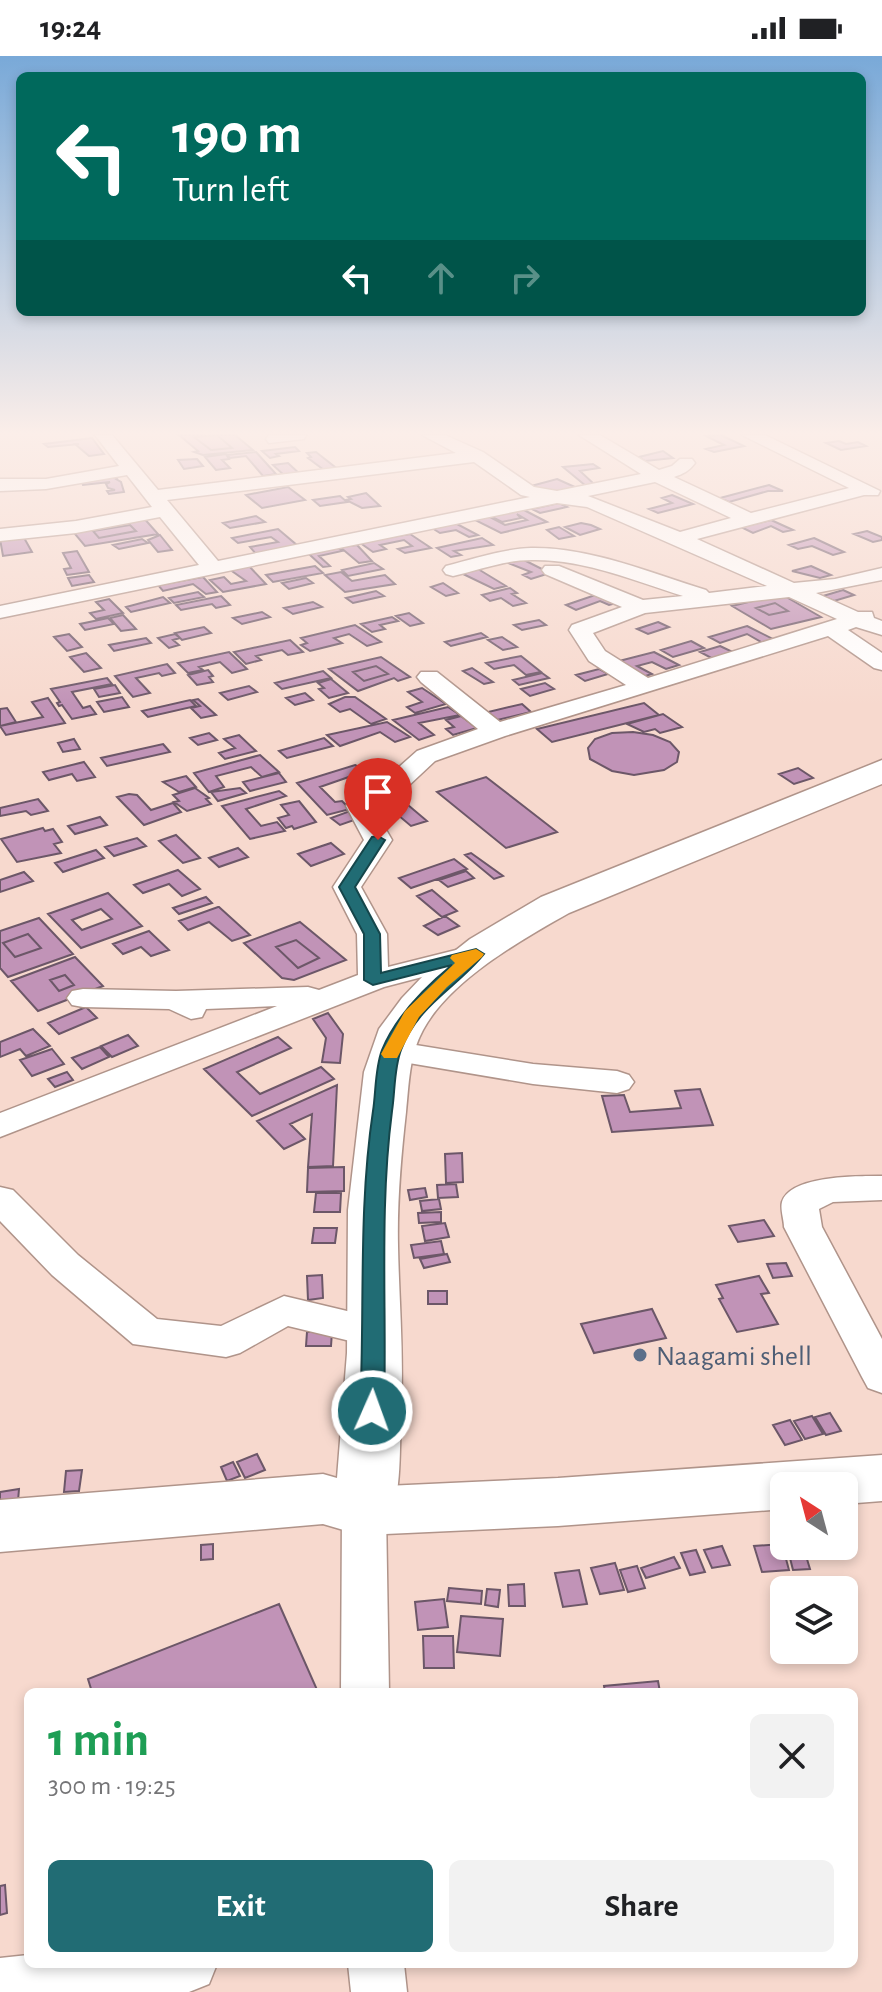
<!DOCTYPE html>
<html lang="en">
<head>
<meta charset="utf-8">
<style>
	body { margin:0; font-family:"Alegreya Sans",sans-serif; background:#f2f2f2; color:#202124; height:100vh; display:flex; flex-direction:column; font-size:30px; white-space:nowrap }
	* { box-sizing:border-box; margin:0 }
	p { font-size:26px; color:#757577 }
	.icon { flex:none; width:44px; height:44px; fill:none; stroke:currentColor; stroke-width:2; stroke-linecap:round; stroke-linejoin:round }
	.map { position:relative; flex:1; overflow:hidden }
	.sheet { position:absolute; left:24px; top:1632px; width:834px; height:280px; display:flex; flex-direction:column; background:#fff; border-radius:12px; box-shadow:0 4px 12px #0003 }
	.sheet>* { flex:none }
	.hud { position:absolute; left:16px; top:16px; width:850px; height:244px; border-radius:12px; box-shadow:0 4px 12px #0003; background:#00695c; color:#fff; overflow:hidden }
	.needle { width:52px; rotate:324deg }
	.fabs { position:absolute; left:770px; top:1416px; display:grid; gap:16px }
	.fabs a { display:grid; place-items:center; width:88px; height:88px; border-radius:12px; background:#fff; box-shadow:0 4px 12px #0003; font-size:40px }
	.pin { position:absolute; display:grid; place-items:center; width:68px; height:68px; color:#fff; margin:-82px -34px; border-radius:50% 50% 50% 0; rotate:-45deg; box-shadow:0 0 8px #0007 }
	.pin .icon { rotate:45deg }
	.me { position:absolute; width:88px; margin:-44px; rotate:2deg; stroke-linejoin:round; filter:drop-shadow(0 0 6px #0008) }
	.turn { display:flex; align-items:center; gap:28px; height:168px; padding:0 24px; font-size:36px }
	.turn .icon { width:104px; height:104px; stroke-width:2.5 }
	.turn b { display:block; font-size:56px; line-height:68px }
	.lanes { display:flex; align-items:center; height:76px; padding:0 24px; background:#0003; justify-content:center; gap:40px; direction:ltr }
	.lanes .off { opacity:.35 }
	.round { display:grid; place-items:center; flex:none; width:84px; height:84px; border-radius:12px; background:#f2f2f2 }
	.headline { display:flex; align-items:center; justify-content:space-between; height:136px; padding:0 24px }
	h1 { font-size:48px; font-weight:600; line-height:60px; color:#1e9e55 }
	.button { display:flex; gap:16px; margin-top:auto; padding:16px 24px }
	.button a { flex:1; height:92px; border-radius:12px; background:#216c74; color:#fff; font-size:32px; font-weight:600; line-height:92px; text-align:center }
	.button a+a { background:#f2f2f2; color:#202124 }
	.status { display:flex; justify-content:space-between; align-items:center; height:56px; padding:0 40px; background:#fff; direction:ltr }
	.status svg { height:22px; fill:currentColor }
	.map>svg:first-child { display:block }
</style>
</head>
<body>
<div class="status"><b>19:24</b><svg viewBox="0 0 49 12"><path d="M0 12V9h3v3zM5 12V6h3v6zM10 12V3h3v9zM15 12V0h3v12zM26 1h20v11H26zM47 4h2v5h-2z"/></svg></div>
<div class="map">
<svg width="882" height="1936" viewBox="0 0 882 1936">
	<rect width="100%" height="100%" fill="#f7d9ce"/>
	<path fill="#c193b7" stroke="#6c5768" stroke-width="2" fill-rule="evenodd" d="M179,379H204L194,381L211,394L232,392L217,379H235L253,394L203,399L194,396L198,395Z
		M217,379L232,392L211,394L194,381Z
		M721,379L744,390L714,396L706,393L724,389L706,380Z
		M92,382L104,398L89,400L75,388H79L48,391L44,388Z
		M839,385L846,388L858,386L866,390L841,394L826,387Z
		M295,391L299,395L276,398L279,400L270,402L262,395Z
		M663,395L673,402L645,405L639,401Z
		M256,396L276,418L263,420L246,400L230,402L227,399Z
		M316,396L340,415L328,417L308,402L311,401L307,397Z
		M226,398L229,403L222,404L230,412L216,414L205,401Z
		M197,403L203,410L184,413L178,404Z
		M288,407L302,420L287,422L273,409Z
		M593,408L599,412L580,415L595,429L586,430L563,411Z
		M118,421L116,423L121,426L124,436L109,438L107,435L115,434L108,432L106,428L110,426L83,429L82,426Z
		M557,423L575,431L549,438L531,430Z
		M769,429L783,435H768L729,446L720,442Z
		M288,431L305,444L262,452L246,439Z
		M366,437L380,450L362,452L346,444L351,443L348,441Z
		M672,439L693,448L658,457L649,453L672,447L662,442Z
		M340,440L347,446L320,450L313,444Z
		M559,447L567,451L540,457L532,453Z
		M522,453L547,466L501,477L473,463L488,460L505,469L527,464L517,458L521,462L502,466L490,460Z
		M142,460L158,478L85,490L70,472ZM130,469L136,475L99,482L93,475Z
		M256,460L265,466L230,472L223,467Z
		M771,464L793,474L783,476L771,470L753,477L741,471Z
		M455,467L478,479L469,481L456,474L440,477L432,472Z
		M581,467L591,469L600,473L580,479L565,471Z
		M130,469L136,475L99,482L93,475Z
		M559,471L574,480L559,483L547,474Z
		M278,473L298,490L256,498L250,491L278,486L271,481L238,487L232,482Z
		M867,475L882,481V484L873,486L854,478Z
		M410,478L431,492L405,497L398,493L412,490L404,484L380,489L386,493L373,496L359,486Z
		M160,479L172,494L158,496L148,484Z
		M23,480L32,496L3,500L0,483Z
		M482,482L493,489L454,495L461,499L451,501L437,492Z
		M814,482L844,496L833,499L812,490L798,493L789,489Z
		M142,483L148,487L119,493L113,489Z
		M357,489L372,505L359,507L340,491Z
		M339,492L342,495L319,500L330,510L323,511L309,498Z
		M77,495L89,516L67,519L64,513L71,512L63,497Z
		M522,503L550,517L531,523L523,519L531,516L508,507Z
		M374,507L383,513L348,520L342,514Z
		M248,509L266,528L223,536L210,524L224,521L231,528L246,525L229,513Z
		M315,510L323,517L273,526L266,519Z
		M811,510L831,519L820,522L792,515Z
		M478,513L506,530L494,533L461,517Z
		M341,516L352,525L385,519L395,528L345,536L325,519Z
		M89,519L94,526L72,530L68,522Z
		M203,521L217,536L206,538L193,528L163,535L158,529Z
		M306,522L313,527L289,533L282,527Z
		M443,527L458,537L446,540L431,531Z
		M510,532L517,537L512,538L526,547L513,550L501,542L490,545L482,539Z
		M843,534L854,539L834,545L823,540Z
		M376,535L384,540L353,547L346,542Z
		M198,536L204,541L174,547L169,542Z
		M601,537L620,546L609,549L600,545L576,554L566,549Z
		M781,538L821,561L771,573L732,550ZM775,547L788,555L769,559L756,552Z
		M221,540L230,549L216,552L212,548L181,554L176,549Z
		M163,541L170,547L131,556L126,551Z
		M109,543L123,557L96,563L90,557L104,554L96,546Z
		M313,546L322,551L293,558L284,552Z
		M775,547L788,555L769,559L756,552Z
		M262,556L270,561L242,568L233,562Z
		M409,557L423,567L410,570L396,560Z
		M123,559L136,573L121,575L110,562Z
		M392,561L398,565L380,569L385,573L372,576L361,568Z
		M108,562L114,568L85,574L80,568Z
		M539,564L546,569L522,574L514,569Z
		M658,566L669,571L648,578L637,573Z
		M355,569L381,586L367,590L349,578L334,582L342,587L310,595L301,589L307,587L301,582Z
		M747,570L781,587L770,591L747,578L720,587L709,581Z
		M204,571L211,577L182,584L175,577Z
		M481,577L487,581L451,590L445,586Z
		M69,578L82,591L67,595L54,581Z
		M175,578L180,582L173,584L179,589L169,592L158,582Z
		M502,581L517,591L503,594L488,584Z
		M146,582L151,587L114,595L109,589Z
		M290,584L303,596L288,599L282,594L256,600L261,604L246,608L234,596Z
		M691,585L704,592L673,601L661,594Z
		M720,590L737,598L717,605L700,596Z
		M229,596L247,613L232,617L220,606L199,611L203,614L188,617L178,607Z
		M654,596L679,609L666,613L652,606L637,610L652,618L639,622L619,605Z
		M86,597L101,612L84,616L70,601Z
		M521,600L541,616L526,619L514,609L494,613L486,607Z
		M381,601L410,621L398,625L394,622L358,635L329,613ZM376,610L388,618L364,625L353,616Z
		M167,608L175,617L162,620L159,617L136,622L150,637L133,641L115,620Z
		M376,610L388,618L364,625L353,616Z
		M472,612L493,626L484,628L463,615Z
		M599,613L608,618L585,625L576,619Z
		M208,614L213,620L209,621L213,626L197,629L188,619Z
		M323,615L331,622L282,633L275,627Z
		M542,617L549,622L519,629L513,624Z
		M107,622L112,628L72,636L83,652L90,650L96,658L72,663L62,649L59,650L57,647L60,646L51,633Z
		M331,623L348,637L329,642L319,633L324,632L318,627Z
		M545,627L554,633L530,640L521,633Z
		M115,629L120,637L99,641L94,633Z
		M249,630L257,636L228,644L220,637Z
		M422,632L446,648L415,657L407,651L422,646L408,636Z
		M305,637L313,644L295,649L286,642Z
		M122,641L129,651L104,656L97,646Z
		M345,641H355L386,663L371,668L350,653L340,656L329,648Z
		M48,642L65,667L6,679L0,670L43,661L32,646Z
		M198,643L216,659L201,662L191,652L200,650L193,644Z
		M190,644L196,650L148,661L142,655Z
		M644,647L659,659L552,686L537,673Z
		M522,648L531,656L493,665L484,657Z
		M448,651L460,659L419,667L434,679L419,684L393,664Z
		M7,652L16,666L0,670V653Z
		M663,658L682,671L660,677L655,673L644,676L627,668Z
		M461,660L477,672L453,679L446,673L454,671L446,664Z
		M387,666L410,681L395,686L380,676L340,690L327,679Z
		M633,676L653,679L670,686L679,696L677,706L664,714L634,719L612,715L590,703L588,692L595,683L612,677Z
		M209,677L217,684L198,689L190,682Z
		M239,679L256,695L225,703L219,697L235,692L224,683Z
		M324,682L333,690L287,702L279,695Z
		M74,683L80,693L63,696L58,687Z
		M163,688L170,696L107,710L101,702Z
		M260,699L279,716L262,721L251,711L216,720L224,731L209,736L194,717Z
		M84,706L95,721L77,725L72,718L49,724L43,716Z
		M355,709L366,715L320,731L335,746L342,745L350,753L327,759L297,727Z
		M798,712L813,722L794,728L779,718Z
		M279,717L286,726L250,735L243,726Z
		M186,720L196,731L179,736L163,726Z
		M486,721L557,776L506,792L437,736Z
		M195,732L209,742L206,743L211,748L187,755L174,746L179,745L173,739Z
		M240,732L246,737L218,745L211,736Z
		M279,735L286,740L246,753L261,770L277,766L285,775L250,783L222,750Z
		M129,738L137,739L151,754L173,747L181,756L144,769L117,741Z
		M38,743L48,755L31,759L26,755L0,760V752Z
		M299,745L316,766L294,773L292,770L286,772L278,762L289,759L281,749Z
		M408,749L427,765L411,770L392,754Z
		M350,755L360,762L340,769L331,762Z
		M100,761L107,769L75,778L68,770Z
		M43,772L45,775L53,773L62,786L54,788L61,797L17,806L1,783Z
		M176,779L200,802L183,807L159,785Z
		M137,782L146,790L114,800L105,791Z
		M331,787L344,798L311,810L298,798Z
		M238,792L248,801L219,811L209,802Z
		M96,794L104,802L63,816L55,807Z
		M471,797L503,820L494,823L465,799Z
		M454,803L467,813L411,832L399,822Z
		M178,814L200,833L182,840L169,828L143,837L134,829Z
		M466,815L474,822L448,831L439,824Z
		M24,816L33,825L0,836V824Z
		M432,834L457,855L442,861L417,840Z
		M108,837L142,870L81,892L48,858ZM101,853L112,863L82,874L72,864Z
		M206,841L212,847L179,858L173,852Z
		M218,851H219L250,879L232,885L209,866L188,874L179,865Z
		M445,860L459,870L438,879L424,870Z
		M39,862L73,898L8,921L0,912V875ZM28,878L41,892L15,901L3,887Z
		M300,866L346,904L294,924L282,922L244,887ZM296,884L319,902L298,912L276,891Z
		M149,875L169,894L151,900L141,891L123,898L113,888Z
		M28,878L41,892L15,901L3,887Z
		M296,884L319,902L298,912L276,891Z
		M75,901L103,930L38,955L11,925ZM65,919L74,929L59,935L50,924Z
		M65,919L74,929L59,935L50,924Z
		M86,951L97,962L59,978L48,967Z
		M328,957L343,978L340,1007L322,1006L326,982L313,963Z
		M33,973L50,990L26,1000L20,993L0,1001V986Z
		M128,979L138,990L112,1001L101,990Z
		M278,981L291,992L237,1016L260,1038L321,1011L334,1023L252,1060L204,1013Z
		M100,991L109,1001L82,1013L72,1002Z
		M52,993L64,1008L32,1020L20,1004Z
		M67,1016L73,1024L55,1031L48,1023Z
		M337,1029L333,1110L308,1111L312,1058L290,1068L305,1083L284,1093L257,1065Z
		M700,1033L713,1069L612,1076L602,1040L624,1039L630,1056L681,1052L675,1035Z
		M462,1097L463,1126L446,1127L445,1098Z
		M344,1111V1135L307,1136L308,1112Z
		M456,1128L458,1141L438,1142L437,1129Z
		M425,1132L427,1141L410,1144L408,1134Z
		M316,1137H341L340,1156H314Z
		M439,1143L441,1153L422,1155L420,1145Z
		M441,1156V1166L419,1167L418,1157Z
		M764,1164L774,1180L738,1186L729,1170Z
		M445,1167L449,1181L425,1185L422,1170Z
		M314,1172H337L335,1187H312Z
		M441,1185L444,1198L414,1202L411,1189Z
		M447,1198L450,1206L424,1212L420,1203Z
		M786,1207L792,1220L773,1222L767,1208Z
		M322,1219L323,1242L308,1244L307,1220Z
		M759,1220L769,1237L761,1238L778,1268L737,1276L719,1243L723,1242L716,1229Z
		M428,1235H447V1248H428Z
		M652,1253L666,1282L594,1297L581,1268Z
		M307,1276H332L331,1290H306Z
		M830,1357L841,1375L826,1379L815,1361Z
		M812,1360L823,1378L805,1383L794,1365Z
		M790,1364L802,1384L785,1389L773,1369Z
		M257,1398L265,1414L245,1422L237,1406Z
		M233,1406L240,1420L227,1425L221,1411Z
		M82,1414L79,1435L64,1436L66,1415Z
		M19,1433L18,1445L0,1447V1436Z
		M213,1488V1503L201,1504V1489Z
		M782,1488L789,1514L762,1516L754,1490Z
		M722,1490L730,1509L712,1512L704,1494Z
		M787,1490H803L810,1513L793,1514Z
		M696,1494L705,1516L690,1519L681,1497Z
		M674,1501L680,1512L646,1522L641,1512Z
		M615,1507L624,1534L600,1538L591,1512Z
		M637,1510L645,1532L628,1536L620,1514Z
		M579,1514L587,1548L563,1551L555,1517Z
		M524,1528L525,1550H509L508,1529Z
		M449,1532L482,1535L481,1548L447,1545Z
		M487,1533L500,1534L498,1551L485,1549Z
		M444,1543L448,1571L418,1574L415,1546Z
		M279,1548L318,1636H92L88,1623Z
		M461,1560L503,1563L500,1600L457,1596Z
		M423,1580H453L454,1612H424Z
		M658,1625L660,1636H605L604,1630Z
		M5,1829L7,1857L0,1859V1830Z"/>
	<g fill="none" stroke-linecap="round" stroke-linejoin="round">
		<defs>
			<path id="minor" d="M95,379H112L158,434L456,397L422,379H445L483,396L534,431L557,435L641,418L579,379H600L659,414L672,410L680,403H692L695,407C689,415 683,418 674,421L751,457L849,432L742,379H765L880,435L878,439H864L697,483L794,527L835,523L882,512V524L816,537L858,556H872L874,562L882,565V579L856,571L848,574L882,597V614L874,612L828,580L505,680L435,705L389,748L374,753L392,784L361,831L387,878L388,911L476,889L487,892L491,898L487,904L384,931L0,1081V1057L277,950L206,953L202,961L191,963L169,953L83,951L72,949L67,942L72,935L83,933L176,935L308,931L319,934L358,919L357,878L333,831L364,784L346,750L350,744L371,736L417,695L478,673L421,626L417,621L421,616H437L500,666L626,629L589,605L569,574L572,569L622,551L545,518L542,514L545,510H559L643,544L683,540C635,525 584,503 532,504C505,504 479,514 453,520L446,518L443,514L446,510C473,503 503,493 531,492C590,491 651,517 706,534L709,537L767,530L587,451L557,447L0,562V550L199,509L160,461L76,477L0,485V473L76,465L152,451L127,419L46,433L0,435V423H46L119,410ZM474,406L521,439L530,441L218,505L167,444ZM655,426L731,462L680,476L588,440ZM789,541L837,563L648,622L605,595L593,577L645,557Z
				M269,379H306L304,383L269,387L266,383Z
				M391,985L533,1008L617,1015L629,1019L634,1026L629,1033L617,1037L533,1028L379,1002L375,995L379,988Z
				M882,1120V1144L833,1146L819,1153L822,1171L882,1283V1337L868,1332L862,1321L784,1171C784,1164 780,1153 782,1146C790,1119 860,1120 882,1120Z
				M0,1131L13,1134L78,1199L157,1263L221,1270L284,1240L389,1265L395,1276L389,1287L375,1291L288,1270L240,1297L226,1301L133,1288L52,1219L0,1165Z
				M364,1437L380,1442L386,1455L389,1636H341L342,1455L348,1442Z
				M28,1899V1908H217L209,1928L189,1936H0V1902Z
				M348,1908H404L407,1936H351Z"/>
			<path id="major" d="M882,1399V1445L844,1448V1430H784V1453L558,1470L364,1479L343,1472L335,1455L343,1438L364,1431L558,1422Z"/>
			<path id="highway" d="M882,704V728L569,857C521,884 450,924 423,974C409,1000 409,1028 406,1056C401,1101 397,1145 398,1190C399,1245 404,1299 401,1354C399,1392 403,1439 386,1473L364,1480L323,1468L0,1496V1444L323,1418L337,1422L347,1297L348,1154L364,1016L379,973L402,942L422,921L470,883L541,841Z"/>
		</defs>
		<use href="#minor" stroke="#b0948a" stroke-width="3"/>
		<use href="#major" stroke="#b0948a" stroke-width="3"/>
		<use href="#highway" stroke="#b0948a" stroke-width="3"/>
		<use href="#minor" fill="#fff" fill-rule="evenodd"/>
		<use href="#major" fill="#fff" fill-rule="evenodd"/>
		<use href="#highway" fill="#fff" fill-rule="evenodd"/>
	</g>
	<linearGradient id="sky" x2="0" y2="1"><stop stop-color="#79a9d8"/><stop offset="0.58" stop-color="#fbeee9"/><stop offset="1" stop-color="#fbeee9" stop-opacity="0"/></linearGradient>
	<rect width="882" height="650" fill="url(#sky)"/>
	<path fill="#216c74" stroke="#15464b" stroke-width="2" d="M378,780L385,784L355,831L380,878L381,917L476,893L484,898C457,932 418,948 401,994C394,1012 395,1036 392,1055C379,1155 387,1255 384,1355L381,1362L372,1365L364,1362L360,1355C365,1255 358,1155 373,1055C376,1036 375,1012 382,994C396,960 424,932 452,909L373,929L364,924V878L339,831L372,781Z"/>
	<path fill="#f59e0b" d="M476,893L484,898L482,901L447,931L419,961L397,1002H384L381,998L405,955L455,907L450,902L452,899Z"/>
	<circle fill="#5c6f8a" stroke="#f7d9ce" stroke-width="3" cx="640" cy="1299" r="8"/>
	<g text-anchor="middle" stroke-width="7" stroke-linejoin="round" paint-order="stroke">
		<g font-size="28" fill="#4e5e75" stroke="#f7d9ce" text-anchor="start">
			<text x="656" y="1309">Naagami shell</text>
		</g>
	</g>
</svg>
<div class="fabs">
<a><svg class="needle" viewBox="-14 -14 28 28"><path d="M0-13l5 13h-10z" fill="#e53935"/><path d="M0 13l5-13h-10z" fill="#757577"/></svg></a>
<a><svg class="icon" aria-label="layers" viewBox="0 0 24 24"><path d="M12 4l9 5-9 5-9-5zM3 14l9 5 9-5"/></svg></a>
</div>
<div class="pin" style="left:378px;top:784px;background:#d93025"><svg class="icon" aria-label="arrive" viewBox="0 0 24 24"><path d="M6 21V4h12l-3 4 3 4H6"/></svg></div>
<svg class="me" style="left:372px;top:1355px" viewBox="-20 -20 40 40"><circle r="17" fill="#216c74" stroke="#fff" stroke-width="3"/><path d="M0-11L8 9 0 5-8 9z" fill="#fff"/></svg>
<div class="hud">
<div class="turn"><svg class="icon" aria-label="left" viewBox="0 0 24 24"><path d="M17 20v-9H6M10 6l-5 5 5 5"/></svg><div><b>190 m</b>Turn left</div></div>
<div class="lanes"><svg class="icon" aria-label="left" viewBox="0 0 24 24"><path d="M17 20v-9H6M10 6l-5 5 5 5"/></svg><svg class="icon off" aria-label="ahead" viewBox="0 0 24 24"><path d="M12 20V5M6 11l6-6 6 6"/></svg><svg class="icon off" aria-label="right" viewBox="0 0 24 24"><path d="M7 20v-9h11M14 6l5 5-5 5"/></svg></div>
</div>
<section class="sheet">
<div class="headline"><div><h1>1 min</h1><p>300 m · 19:25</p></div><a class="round"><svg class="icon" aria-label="close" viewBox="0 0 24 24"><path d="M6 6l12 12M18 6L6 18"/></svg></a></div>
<div class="button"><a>Exit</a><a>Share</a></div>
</section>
</div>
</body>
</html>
